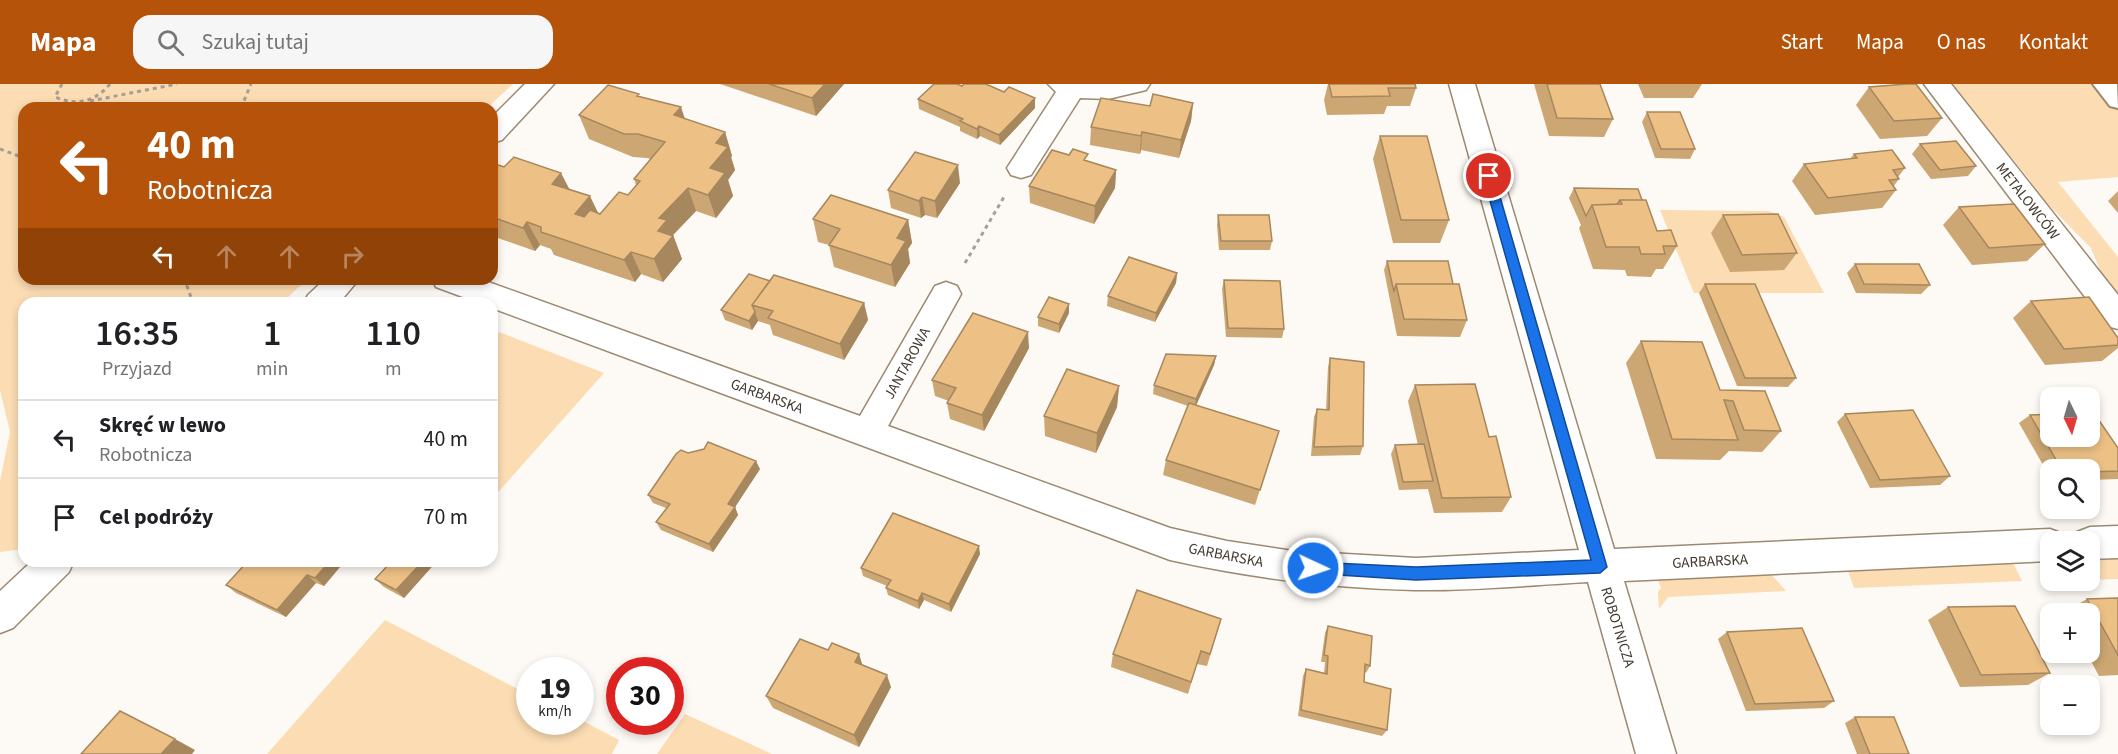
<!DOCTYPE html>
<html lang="pl">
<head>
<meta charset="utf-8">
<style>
	body { margin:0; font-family:"Source Sans 3",sans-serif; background:#f6f6f6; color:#202124; height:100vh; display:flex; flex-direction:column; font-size:22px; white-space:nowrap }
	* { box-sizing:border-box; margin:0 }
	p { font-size:20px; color:#757577 }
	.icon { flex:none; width:33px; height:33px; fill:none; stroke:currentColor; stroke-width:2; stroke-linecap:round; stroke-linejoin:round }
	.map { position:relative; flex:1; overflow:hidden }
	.side { position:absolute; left:18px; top:213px; width:480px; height:270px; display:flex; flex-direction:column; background:#fff; border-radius:18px; box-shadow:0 3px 9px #0003 }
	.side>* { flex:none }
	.top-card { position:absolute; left:18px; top:18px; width:480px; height:183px; border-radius:18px; box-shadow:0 3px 9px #0003; background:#b45309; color:#fff; overflow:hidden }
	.needle { width:39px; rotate:175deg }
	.controls { position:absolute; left:2040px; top:303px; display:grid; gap:12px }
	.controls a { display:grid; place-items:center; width:60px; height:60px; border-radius:12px; background:#fff; box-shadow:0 3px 9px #0003; font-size:30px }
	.speed { position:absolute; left:516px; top:573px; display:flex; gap:12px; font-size:30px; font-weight:700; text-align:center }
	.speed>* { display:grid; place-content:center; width:78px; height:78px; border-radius:50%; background:#fff; box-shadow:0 3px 9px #0003; line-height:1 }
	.speed small { font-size:15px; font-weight:400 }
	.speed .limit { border:9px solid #d22; background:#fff; color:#111 }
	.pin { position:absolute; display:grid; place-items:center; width:51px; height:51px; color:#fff; margin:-26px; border:3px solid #fff; border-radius:50%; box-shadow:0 2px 6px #0007 }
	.me { position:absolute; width:66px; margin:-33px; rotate:93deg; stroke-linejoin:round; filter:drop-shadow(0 0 4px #0008) }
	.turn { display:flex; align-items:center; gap:21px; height:126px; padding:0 30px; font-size:27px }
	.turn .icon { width:78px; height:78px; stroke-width:2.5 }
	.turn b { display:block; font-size:42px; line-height:51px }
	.lanes { display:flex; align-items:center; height:57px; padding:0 30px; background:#0003; justify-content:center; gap:30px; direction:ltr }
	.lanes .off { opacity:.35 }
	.eta { display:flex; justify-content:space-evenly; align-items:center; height:102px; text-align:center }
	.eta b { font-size:36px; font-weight:600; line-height:42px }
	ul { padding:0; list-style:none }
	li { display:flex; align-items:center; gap:18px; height:78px; padding:0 30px; border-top:2px solid #e0e0e0 }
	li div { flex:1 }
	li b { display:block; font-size:22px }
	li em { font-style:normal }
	header { display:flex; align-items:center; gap:36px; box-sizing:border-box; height:84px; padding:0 30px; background:#b45309; color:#fff }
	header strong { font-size:28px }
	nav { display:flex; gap:33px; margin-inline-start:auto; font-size:21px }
	.search { width:420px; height:54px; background:#f6f6f6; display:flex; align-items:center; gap:15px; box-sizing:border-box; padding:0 21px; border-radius:18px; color:#757577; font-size:22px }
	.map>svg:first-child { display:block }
</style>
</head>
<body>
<header>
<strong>Mapa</strong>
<div class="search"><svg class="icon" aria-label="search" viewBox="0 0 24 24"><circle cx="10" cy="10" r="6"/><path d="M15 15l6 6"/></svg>Szukaj tutaj</div>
<nav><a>Start</a><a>Mapa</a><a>O nas</a><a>Kontakt</a></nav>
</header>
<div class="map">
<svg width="2118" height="670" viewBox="0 0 2118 670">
	<rect width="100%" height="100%" fill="#fdf9f4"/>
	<path fill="#fbdcb3" d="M0,0H513L487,24H24V195H307L282,219H24V465L0,468V397L10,348L0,306Z
		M1950,0H2097L2118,24V93L2058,98L2118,173V210L2102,191L2091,164L2038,110L2029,95Z
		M1660,126L1769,127L1784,133L1824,209H1694Z
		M499,248L604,289L492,415V255Z
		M2118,473V495L2090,496V474Z
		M2012,477L2022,497L1854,504L1847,484Z
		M1769,488L1786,507L1668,513L1659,525L1658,508L1661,504L1657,494Z
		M385,536L529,611L530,638L581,636L619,656L612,670H267Z
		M685,630L772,670H657Z"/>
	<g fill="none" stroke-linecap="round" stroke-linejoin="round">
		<defs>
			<path id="lane" d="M2093,0H2117L2118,24L2110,22Z"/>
			<path id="street" d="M525,0H554L502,56L492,59V33Z
				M1048,0H1150L1146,6L1108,15L1080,14L1031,91L1021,94L1011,91L1007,84L1056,8Z
				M1449,0H1475L1614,465L2050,445L2063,450L2066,458H2050V477L1624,497L1676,670H1636L1588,498C1531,501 1472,507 1415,506C1332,504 1251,494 1170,476L492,224V219H479L436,203L432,195H480L860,332L935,202L946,198L957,202L961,210L888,342L1170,444L1227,457L1293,467L1416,474L1579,466Z
				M1924,0H1951L2118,211V245L2107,242Z
				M325,195H359L339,219H304L308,211Z
				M2118,442V474L2090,475V458H2073L2077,448L2090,443Z
				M32,477H74L69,488L13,544L0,549V507Z"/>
		</defs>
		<use href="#lane" stroke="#9c8971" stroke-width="4"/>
		<use href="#street" stroke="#9c8971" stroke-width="3"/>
		<path stroke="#a59f97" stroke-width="3" stroke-dasharray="4 4" stroke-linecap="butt" d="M62,0L55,13C77,22 95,18 110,0
			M90,17L177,0
			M241,24L251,0
			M0,65L24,74
			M965,179L1004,113
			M192,195L187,202L193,219"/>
		<use href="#lane" fill="#fff" fill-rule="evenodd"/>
		<use href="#street" fill="#fff" fill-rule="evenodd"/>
	</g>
	<path fill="#cca673" d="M720,0H844L816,32Z
		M1328,0H1415L1416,4L1410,22H1387L1384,30L1327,31L1324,16Z
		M1534,0H1600L1613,35L1604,53L1549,52Z
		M1638,0H1702L1693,14H1644Z
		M962,2L1004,8L1035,14V24L1000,61L980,52L977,55L960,47V43L919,25L918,15Z
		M1869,3L1942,34L1927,52L1880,55L1856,21Z
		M640,13L685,35L725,48L732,72L731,73L735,86L728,96L733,112L716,134L696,127L673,151L682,175L663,198L641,190L635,198L554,171L551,165L540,161L535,167L492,152V84L569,105L600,130L628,111L636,101L634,95L651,75L647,74L633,73L589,55L579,31Z
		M1193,19L1191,37L1179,74L1141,66L1140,70L1090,61L1091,43L1150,22Z
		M1647,28L1695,65L1690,75L1655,74L1642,38Z
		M1380,52L1449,136L1440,159H1393L1373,75Z
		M1920,60L1976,82L1968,92L1931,95L1912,70Z
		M1854,70L1905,84L1898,93L1899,95L1893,103L1896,106L1882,124L1815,131L1792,97L1804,80L1850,75Z
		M1088,77L1116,86L1115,104L1094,140L1030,119L1029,102Z
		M960,99L937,134L925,131L921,134L891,124L888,106Z
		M1574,104L1642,116L1657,147L1677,162L1663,185H1656L1651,193L1627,192L1625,186L1593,185L1579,144L1581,141L1569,114Z
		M2118,107V129L2108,117Z
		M1959,123L2045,160L2027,177L1972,181L1943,141Z
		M1218,131L1272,157L1270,166H1219L1217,141Z
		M1723,131L1797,169L1784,186L1730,188L1711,149Z
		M813,135L908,136L912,159L908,165L910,179L895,203L834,183L829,161L818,158Z
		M1387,177L1453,200L1467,236L1460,253L1397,252L1384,186Z
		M1855,180L1930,201L1921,210L1856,209L1847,189Z
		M1177,189L1176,199L1155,238L1107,222L1108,212Z
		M1224,196L1284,245L1282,254L1226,253L1222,205Z
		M770,197L864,219L868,236L844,276L773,251L770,241L758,237L752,246L725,236L721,226Z
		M1705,200L1796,294L1788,303L1737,302L1699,209Z
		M2031,217L2118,254V264L2102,277L2045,281L2013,234Z
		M1069,229L1059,249L1038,242V233Z
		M1641,257L1720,306L1781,347L1762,368L1729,367L1720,376L1656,375L1626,279Z
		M1029,264L984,347L950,335L947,319L949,317L935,312L932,296Z
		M1216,272L1214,281L1196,321L1279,347L1255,421L1163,391L1166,376L1188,322L1153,310L1154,301Z
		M1330,274L1363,362L1360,371L1311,372L1314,333L1317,325L1326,326L1328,283Z
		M1415,301L1489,353L1511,413L1502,428L1434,429L1428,405L1399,406L1391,370L1395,361H1418L1408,317Z
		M1119,302L1117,323L1096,369L1045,352L1044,332Z
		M1845,330L1950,392L1940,401L1870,404L1837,338Z
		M2030,331L2118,364V395L2090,396V386H2050V393L2019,339Z
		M688,369L760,385L735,423L738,431L713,468L661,446L656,438L666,424L653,419L648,411Z
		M980,470L951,528L924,516L919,525L888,511L886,504L887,502L863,492L861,484Z
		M345,477L324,502L316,499L286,533L236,509L226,501Z
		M392,477H437L404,514L384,503L375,495Z
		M2118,514V591L2099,592L2086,568H2090V530H2065L2064,528L2087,515Z
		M1948,523L2050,589L2028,601L1960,603L1928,536Z
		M1221,535L1207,582L1197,580L1188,610L1111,583L1113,570Z
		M1328,542L1370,582L1366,589L1365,588L1364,598L1387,646L1382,652L1298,632L1303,592L1306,585L1324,589L1325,578H1321L1325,549Z
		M1727,548L1834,617L1824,624L1746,627L1718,555Z
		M828,566L859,570L862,581L891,603L859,663L773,624L766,612Z
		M1855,633L1909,670H1857L1845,639Z"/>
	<path fill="#a6875e" d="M825,0H844L816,32L812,14Z
		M1035,14V24L1000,61L999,51Z
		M1193,19L1191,37L1179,74L1181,56Z
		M681,23L689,47L674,31Z
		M979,42L980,52L977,55V45Z
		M725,48L732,72L731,73L735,86L728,96L733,112L716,134L708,111L710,84L716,59Z
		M1142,48L1141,66L1140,70L1141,52Z
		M958,81L960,99L937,134L935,117Z
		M1116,86L1115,104L1094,140L1095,122Z
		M561,89L573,112L552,100Z
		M688,104L696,127L673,151L682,175L663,198L654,175L659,134Z
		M590,112L601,135L586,153L575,130Z
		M922,113L925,131L921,134L919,117Z
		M908,136L912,159L908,165L910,179L895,203L891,181L897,154Z
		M527,138L540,161L535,167L523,144Z
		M631,168L641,190L635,198L624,176Z
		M1177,189L1176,199L1155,238L1156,229Z
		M864,219L868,236L844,276L840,260Z
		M1069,220V229L1059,249V240Z
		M755,228L758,237L752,246L749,237Z
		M1028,248L1029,264L984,347L982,331Z
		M1216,272L1214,281L1195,324L1196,315Z
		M1119,302L1117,323L1096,369L1097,349Z
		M756,377L760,385L735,423L738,431L713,468L709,460L728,420Z
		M979,462L980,470L951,528L949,520Z
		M330,477H345L324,502L315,494Z
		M423,477H437L404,514L396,506Z
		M307,491L316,499L286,533L277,526Z
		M922,509L924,516L919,525L918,517Z
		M859,570L863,583L855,578Z
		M887,591L891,603L859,663L854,651Z
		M175,655L195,666L192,670H161Z"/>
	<path fill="#edc186" stroke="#a6875e" stroke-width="1.5" d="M769,0H825L812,14Z
		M934,0H957L962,2L964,0H986L1004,8L1009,3L1035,14L999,51L979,42L977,45L960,37L963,35L918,15Z
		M1329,0H1415L1416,4H1388L1390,12L1332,13Z
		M1547,0H1600L1613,35L1557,34Z
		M1907,0H1916L1942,34L1894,37L1869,3Z
		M608,1L639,10L637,12L681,23L674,31L725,48L716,59L728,63L710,84L725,89L708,111L688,104L659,134L667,136L658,147L673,152L654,175L631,168L624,176L541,148V143L527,138L523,144L492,133V84L495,80L504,83L514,73L561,89L552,100L590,112L575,130L584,133L590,126L600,130L619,108L628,111L640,97L634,95L665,58L638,50H624L579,31Z
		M1153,10L1193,19L1181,56L1142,48L1141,52L1091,43L1101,14L1150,22Z
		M1647,28H1680L1695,65H1661Z
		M1380,52H1427L1449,136H1401Z
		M1956,57L1976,82L1940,86L1920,60Z
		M1073,65L1088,70L1084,76L1116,86L1095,122L1029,102L1052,66L1069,71Z
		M1892,66L1905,84L1893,86L1899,95L1889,96L1896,106L1828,114L1804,80L1857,74L1854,70Z
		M915,68L958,81L935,117L922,113L919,117L888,106Z
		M1574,104L1638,105L1642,116H1620L1617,120L1592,121L1586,132Z
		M831,111L908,136L897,154L906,157L891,181L829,161L840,145L813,135Z
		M1620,116H1646L1657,147L1671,146L1677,162H1663L1665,170H1641L1639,163H1606L1592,121L1622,120Z
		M2014,120L2045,160L1989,164L1959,123Z
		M1778,130L1797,169L1742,171L1723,131Z
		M1218,131H1269L1272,157H1221Z
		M1129,173L1177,189L1156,229L1108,212Z
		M1387,177H1448L1453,200H1396L1394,208Z
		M1855,180H1919L1930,201L1864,200Z
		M749,190L770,197L752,221L755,228L749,237L721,226Z
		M774,191L864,219L840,260L768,234L773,227L752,221Z
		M1224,196L1280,197L1284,245L1228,244Z
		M1396,200H1459L1467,236L1404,235Z
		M1705,200H1755L1796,294H1745Z
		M1049,213L1069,220L1059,240L1038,233Z
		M2089,213L2118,254V261L2064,265L2031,217Z
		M973,229L1028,248L982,331L947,319L956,304L932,296Z
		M1641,257L1702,258L1720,306L1765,307L1781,347L1744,346L1733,317L1724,316L1738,356L1672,355Z
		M1166,270L1216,272L1196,315L1154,301Z
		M1330,274L1364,278L1363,362L1314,363L1317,325L1329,326Z
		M1067,285L1119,302L1097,349L1044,332Z
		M1475,300L1489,353L1496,352L1511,413L1442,414L1415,301Z
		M1189,319L1279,347L1260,406L1166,376Z
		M1913,326L1950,392L1880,396L1845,330Z
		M2090,329H2094L2118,364V387L2090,388V386H2062L2030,331L2050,330V352H2090Z
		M708,358L756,377L728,420L735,423L709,460L656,438L670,420L648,411L676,370L681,366L688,369L704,365Z
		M1424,360L1433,397L1403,398L1395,361Z
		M893,429L979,462L949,520L922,509L918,517L886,504L891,496L861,484Z
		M248,477H330L315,494L307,491L277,526L226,501Z
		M392,477H423L396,506L375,495Z
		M1137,506L1221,535L1210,570L1201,567L1191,598L1113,570Z
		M2118,514V571L2087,515Z
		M2015,522L2050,589L1981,591L1948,523Z
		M1328,542L1372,552L1370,582L1365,580L1364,598L1391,605L1387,646L1301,626L1306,585L1327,590L1328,572L1324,571Z
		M1802,544L1834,617L1755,620L1727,548Z
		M800,555L828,566L832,559L859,570L855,578L887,591L854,651L766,612Z
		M120,627L175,655L161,670H81Z
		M1855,633H1894L1909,670H1870Z"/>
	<path fill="#1a73e8" stroke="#114b97" stroke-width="1.5" d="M1489,88L1494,92L1607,483L1600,489L1416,496L1308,489L1306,484L1313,478L1416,483L1591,476L1483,92Z"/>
	<g text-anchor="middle" stroke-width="4.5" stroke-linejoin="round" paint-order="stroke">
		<g font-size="15" fill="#423a2f" stroke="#fff">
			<text transform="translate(2028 117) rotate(52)" y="5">METALOWCÓW</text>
			<text transform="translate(907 279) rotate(-61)" y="5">JANTAROWA</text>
			<text transform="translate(767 312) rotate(20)" y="5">GARBARSKA</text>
			<text transform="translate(1226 471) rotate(11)" y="5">GARBARSKA</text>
			<text transform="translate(1710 477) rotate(-3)" y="5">GARBARSKA</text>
			<text transform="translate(1618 543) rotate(73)" y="5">ROBOTNICZA</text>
		</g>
	</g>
</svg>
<div class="controls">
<a><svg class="needle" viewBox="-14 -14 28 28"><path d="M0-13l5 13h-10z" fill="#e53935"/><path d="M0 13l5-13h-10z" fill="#757577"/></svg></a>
<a><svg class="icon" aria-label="search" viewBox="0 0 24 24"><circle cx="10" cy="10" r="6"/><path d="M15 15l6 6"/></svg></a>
<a><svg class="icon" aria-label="layers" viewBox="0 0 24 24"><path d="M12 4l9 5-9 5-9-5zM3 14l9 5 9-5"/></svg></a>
<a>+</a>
<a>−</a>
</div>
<div class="speed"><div>19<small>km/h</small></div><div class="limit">30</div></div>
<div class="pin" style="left:1489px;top:92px;background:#d93025"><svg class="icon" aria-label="arrive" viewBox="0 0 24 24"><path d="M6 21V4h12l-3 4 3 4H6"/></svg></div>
<svg class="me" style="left:1313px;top:484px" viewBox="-20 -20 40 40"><circle r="17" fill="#1a73e8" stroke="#fff" stroke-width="3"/><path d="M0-11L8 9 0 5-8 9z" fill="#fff"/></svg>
<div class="top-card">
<div class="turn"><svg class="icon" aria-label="left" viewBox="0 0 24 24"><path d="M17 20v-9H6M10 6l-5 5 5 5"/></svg><div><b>40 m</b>Robotnicza</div></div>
<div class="lanes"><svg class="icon" aria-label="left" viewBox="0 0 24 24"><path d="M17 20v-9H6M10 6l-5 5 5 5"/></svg><svg class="icon off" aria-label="ahead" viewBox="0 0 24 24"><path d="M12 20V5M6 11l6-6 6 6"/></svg><svg class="icon off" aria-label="ahead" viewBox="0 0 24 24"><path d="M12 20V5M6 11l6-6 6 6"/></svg><svg class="icon off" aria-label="right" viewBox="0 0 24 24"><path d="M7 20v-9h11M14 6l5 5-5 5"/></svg></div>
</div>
<section class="side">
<div class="eta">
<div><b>16:35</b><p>Przyjazd</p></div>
<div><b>1</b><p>min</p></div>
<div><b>110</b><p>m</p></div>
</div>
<ul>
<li><svg class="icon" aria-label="left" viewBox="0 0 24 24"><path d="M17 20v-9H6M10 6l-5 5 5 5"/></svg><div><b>Skręć w lewo</b><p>Robotnicza</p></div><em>40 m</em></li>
<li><svg class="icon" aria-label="arrive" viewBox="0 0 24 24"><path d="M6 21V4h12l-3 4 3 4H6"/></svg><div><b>Cel podróży</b></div><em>70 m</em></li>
</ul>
</section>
</div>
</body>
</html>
